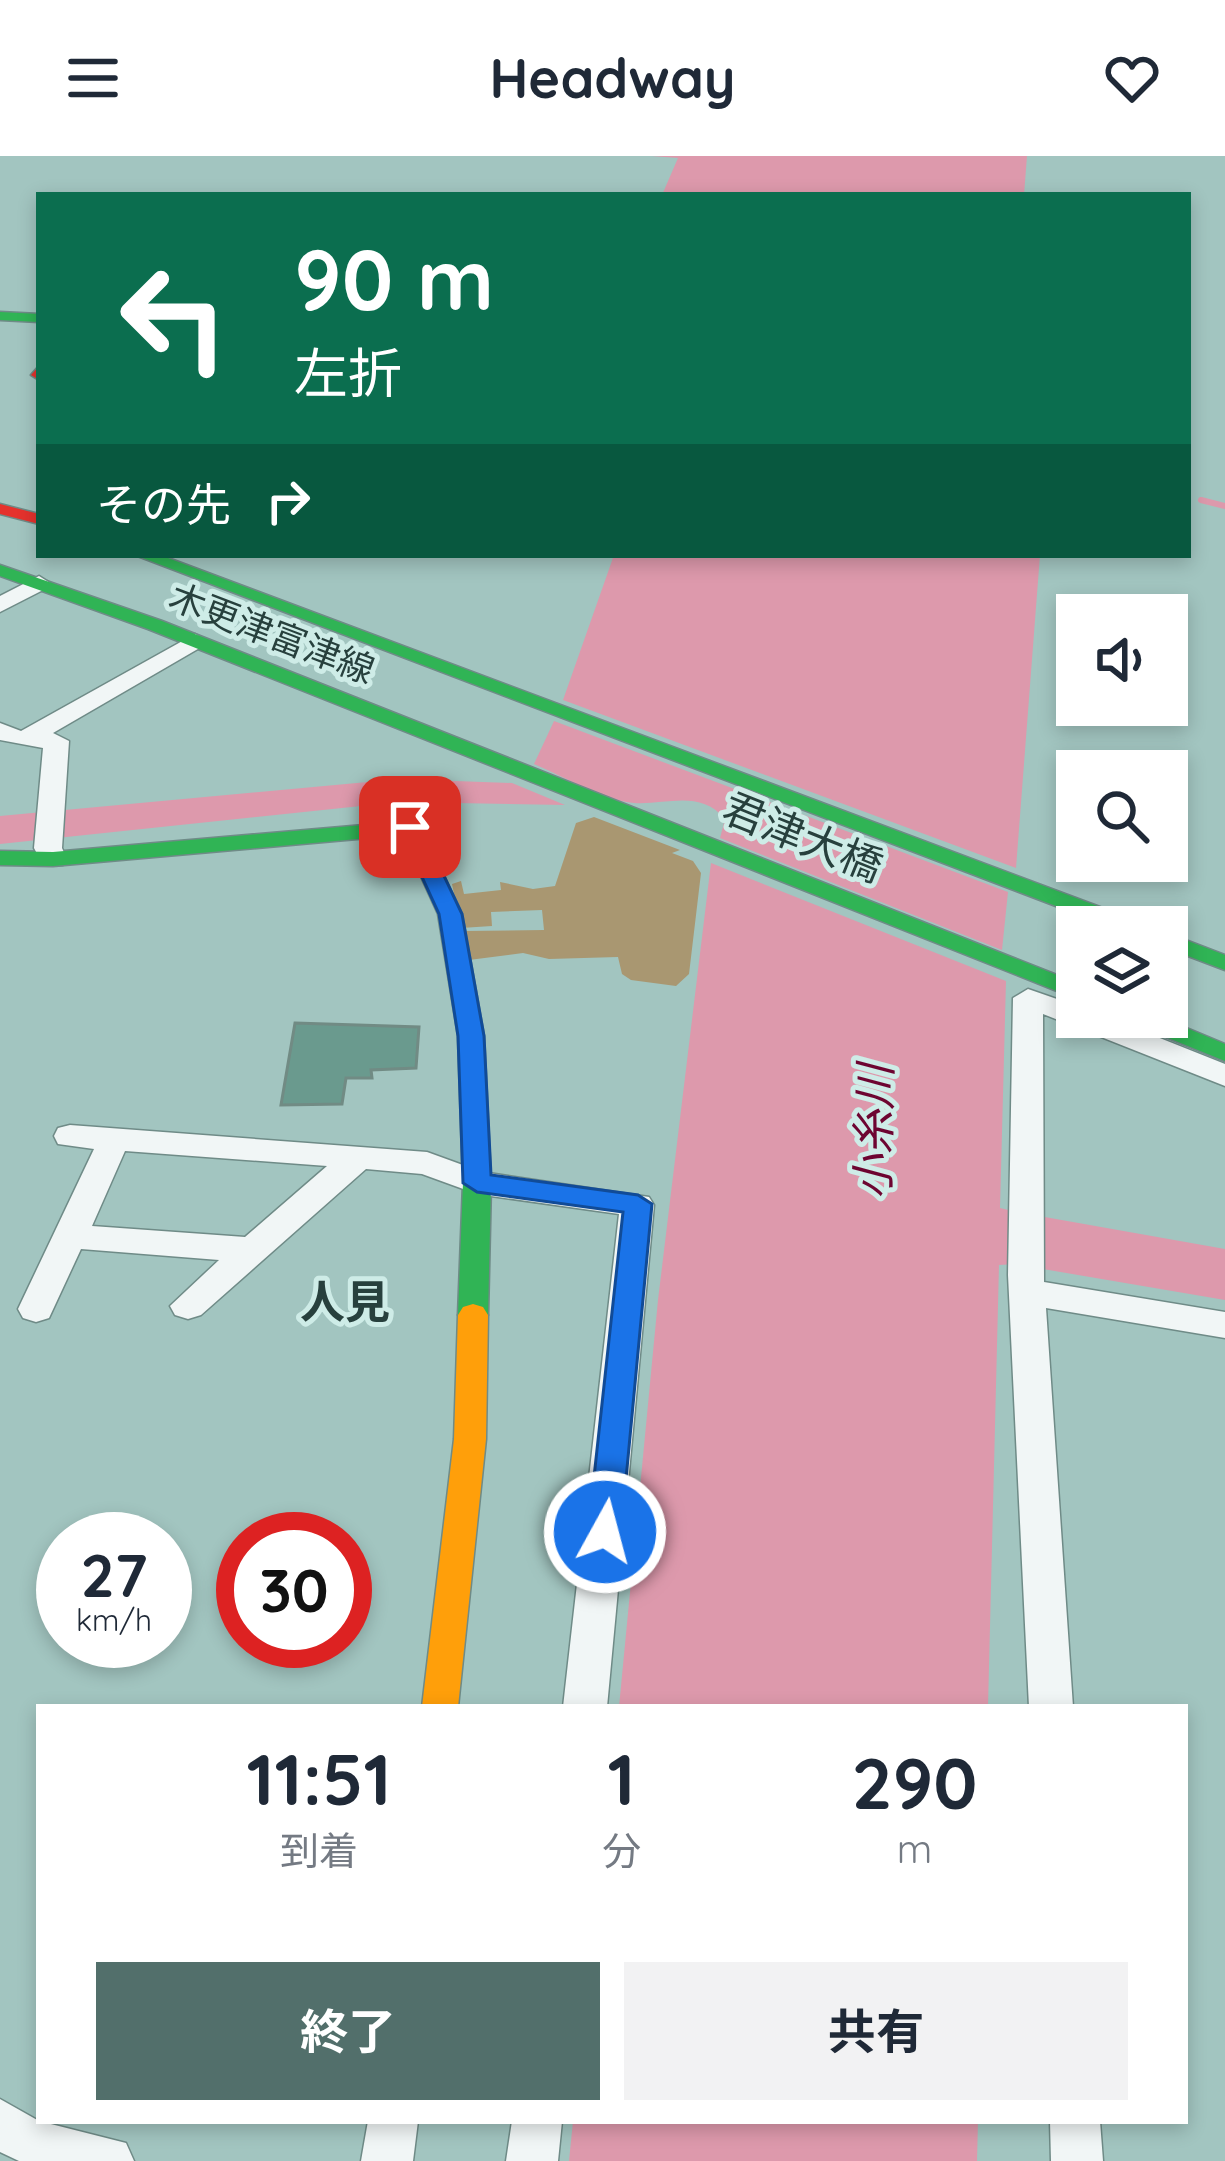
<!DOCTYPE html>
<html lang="ja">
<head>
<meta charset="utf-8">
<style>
	body { margin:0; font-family:Quicksand,"Noto Sans JP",sans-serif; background:#f2f2f3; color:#1f2937; height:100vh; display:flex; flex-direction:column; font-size:45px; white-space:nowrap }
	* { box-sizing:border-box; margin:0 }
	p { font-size:39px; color:#747a83 }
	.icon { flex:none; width:66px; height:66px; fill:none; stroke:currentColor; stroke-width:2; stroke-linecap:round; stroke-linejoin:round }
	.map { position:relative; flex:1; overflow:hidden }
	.side { position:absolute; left:36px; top:1548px; width:1152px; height:420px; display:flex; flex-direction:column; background:#fff; border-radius:0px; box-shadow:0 6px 18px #0003 }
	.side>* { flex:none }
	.hud { position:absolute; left:36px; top:36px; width:1155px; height:366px; border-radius:0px; box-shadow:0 6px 18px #0003; background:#0b6e4f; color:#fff; overflow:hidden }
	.fabs { position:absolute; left:1056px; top:438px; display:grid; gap:24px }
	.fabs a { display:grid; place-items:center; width:132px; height:132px; border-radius:0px; background:#fff; box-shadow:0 6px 18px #0003; font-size:60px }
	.speed { position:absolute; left:36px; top:1356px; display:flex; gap:24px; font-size:60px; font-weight:700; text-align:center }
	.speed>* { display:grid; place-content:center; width:156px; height:156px; border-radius:50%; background:#fff; box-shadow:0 6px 18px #0003; line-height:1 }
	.speed small { font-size:30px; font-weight:400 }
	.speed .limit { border:18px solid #d22; background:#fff; color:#111 }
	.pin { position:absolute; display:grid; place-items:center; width:102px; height:102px; color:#fff; margin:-51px; border-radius:24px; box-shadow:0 6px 18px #0006 }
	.me { position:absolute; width:132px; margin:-66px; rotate:7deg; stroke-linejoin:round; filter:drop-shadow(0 0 9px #0008) }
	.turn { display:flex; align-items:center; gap:42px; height:252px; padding:0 60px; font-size:54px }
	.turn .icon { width:156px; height:156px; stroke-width:2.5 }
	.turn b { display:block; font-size:84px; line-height:102px }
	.then { display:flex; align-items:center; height:114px; padding:0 60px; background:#0003; gap:24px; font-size:45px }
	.eta { display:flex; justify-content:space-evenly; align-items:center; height:204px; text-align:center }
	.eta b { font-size:72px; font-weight:700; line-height:84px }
	.button { display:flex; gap:24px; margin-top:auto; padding:24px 60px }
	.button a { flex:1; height:138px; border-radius:0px; background:#526f6b; color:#fff; font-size:48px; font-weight:700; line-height:138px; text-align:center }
	.button a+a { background:#f2f2f3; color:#1f2937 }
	header { display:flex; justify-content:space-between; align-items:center; height:156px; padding:0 60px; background:#fff; font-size:54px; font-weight:700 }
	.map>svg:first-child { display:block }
</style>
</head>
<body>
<header><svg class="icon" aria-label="menu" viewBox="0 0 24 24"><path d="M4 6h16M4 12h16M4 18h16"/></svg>Headway<svg class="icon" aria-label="heart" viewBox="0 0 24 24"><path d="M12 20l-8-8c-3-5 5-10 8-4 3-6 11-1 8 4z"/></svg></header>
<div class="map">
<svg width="1225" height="2005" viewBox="0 0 1225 2005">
	<rect width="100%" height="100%" fill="#a2c5c0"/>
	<path fill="#a99771" d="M594,661L680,694L672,697L693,705L701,717L689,818L676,830L631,824L622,818L618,801L549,803L523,797L469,804L465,775L544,774L542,754L491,756L492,770L461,772L452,728L461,725L464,738L501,734L500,726L533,733L555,730L576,667Z"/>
	<path fill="#dd99ac" d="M652,0H1027L1024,39H662L678,2Z
		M614,399H1040L1016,712L563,544Z
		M554,565L1008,736L1002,794L720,682L725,663C700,633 667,649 634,647C602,644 563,620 534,608Z
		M400,623L512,627L565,649L399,646L0,688V660Z
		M711,707L1006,825L1000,1052L1017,1056V1108L999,1109L988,1551H619L658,1144Z
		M1039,1060L1225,1093V1144L1037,1112Z
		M573,1965H978L977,2005H569Z"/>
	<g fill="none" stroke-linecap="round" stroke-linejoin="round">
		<path stroke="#dd99ac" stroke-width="6" d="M1201,344L1225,350"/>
	</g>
	<path fill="#6a9a8e" stroke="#718b84" stroke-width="3" d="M295,867L419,871L416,912L371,914L372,922H346L342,948L281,949Z"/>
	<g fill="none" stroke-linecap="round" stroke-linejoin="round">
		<defs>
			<path id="street" d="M39,420L50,427L47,432L0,456V440Z
				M195,478L207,485L203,490L53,577L69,585L62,692L67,703L63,709H43L34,692L43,592L0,584V567L21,575Z
				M1028,833L1077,850V861H1107L1225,908V930L1043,858L1044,1126L1225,1156V1182L1046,1152L1073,1551H1029L1008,1119L1013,842Z
				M70,969L427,996L482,1016L649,1041L654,1049L607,1551H563L619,1058L477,1038L422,1018L366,1013L201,1159L188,1163L175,1159L170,1150L219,1104L81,1093L49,1162L36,1166L23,1162L18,1153L94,993L58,988L54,980L58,972ZM125,995L327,1010L245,1081L92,1070Z
				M0,1943L39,1965L126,1987L134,2005H19L0,1996Z
				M368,1965H418L413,2005H361Z
				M512,1965H562L558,2005H506Z
				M1050,1965H1100L1103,2005H1051Z"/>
			<path id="fast" d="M0,156L39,158V166L0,164Z
				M135,399H160L1140,766L1144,771H1111Z
				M0,409L162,465L1077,827V843L148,473L0,420Z
				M410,665L421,672L462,758L484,880L491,1027L488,1159L483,1167H463L458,1159L463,1027L458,880L438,758L402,679L53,710L0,709V695L53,696Z
				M1167,777L1225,799V814L1167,792Z
				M1126,861H1160L1225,888V905L1129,866Z"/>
			<path id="slow" d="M473,1148L483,1151L488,1159L486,1283L458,1551H422L454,1283L458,1159L463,1151Z"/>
			<path id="jam" d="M39,210V224L31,219Z
				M0,348L39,358V368L0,358Z"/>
		</defs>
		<use href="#street" stroke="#6f8b87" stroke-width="3"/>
		<use href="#fast" stroke="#6f8b87" stroke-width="3"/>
		<use href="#slow" stroke="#6f8b87" stroke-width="3"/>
		<use href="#jam" stroke="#6f8b87" stroke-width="3"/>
		<use href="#street" fill="#f1f6f6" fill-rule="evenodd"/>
		<use href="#fast" fill="#30b455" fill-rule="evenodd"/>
		<use href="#slow" fill="#ff9f0a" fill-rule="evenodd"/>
		<use href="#jam" fill="#e5322d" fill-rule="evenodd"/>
	</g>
	<path fill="#1a73e8" stroke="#114b97" stroke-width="3" d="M410,665L421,671L462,758L484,880L491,1019L638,1039L652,1048L621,1376L616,1386L605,1390L593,1386L588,1376L623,1056L477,1036L463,1027L458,880L439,758L399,671Z"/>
	<g text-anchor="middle" stroke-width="10" stroke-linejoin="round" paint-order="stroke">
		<g font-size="36" fill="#27403d" stroke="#ceece7">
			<text transform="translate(272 477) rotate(21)" y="13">木更津富津線</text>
		</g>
		<g font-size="42" fill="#27403d" stroke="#ceece7">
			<text transform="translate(803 681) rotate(22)" y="15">君津大橋</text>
		</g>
		<g font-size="45" font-style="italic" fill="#6d0531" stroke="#ceece7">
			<text transform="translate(874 976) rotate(-89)" y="16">小糸川</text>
		</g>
		<g font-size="45" font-weight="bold" fill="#27403d" stroke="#ceece7">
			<text x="345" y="1162">人見</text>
		</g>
	</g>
</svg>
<div class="fabs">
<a><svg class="icon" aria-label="sound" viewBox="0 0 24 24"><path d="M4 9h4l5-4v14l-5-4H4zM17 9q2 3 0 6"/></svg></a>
<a><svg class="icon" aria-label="search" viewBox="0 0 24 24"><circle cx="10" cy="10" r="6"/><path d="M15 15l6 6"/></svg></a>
<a><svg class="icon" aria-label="layers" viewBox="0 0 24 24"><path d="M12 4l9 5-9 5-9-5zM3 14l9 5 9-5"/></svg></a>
</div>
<div class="speed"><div>27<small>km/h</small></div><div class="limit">30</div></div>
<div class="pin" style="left:410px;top:671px;background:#d93025"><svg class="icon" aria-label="arrive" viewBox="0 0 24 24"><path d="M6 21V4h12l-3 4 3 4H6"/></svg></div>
<svg class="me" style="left:605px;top:1376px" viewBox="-20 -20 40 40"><circle r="17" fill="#1a73e8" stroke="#fff" stroke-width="3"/><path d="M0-11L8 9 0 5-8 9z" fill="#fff"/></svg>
<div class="hud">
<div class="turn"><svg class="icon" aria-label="left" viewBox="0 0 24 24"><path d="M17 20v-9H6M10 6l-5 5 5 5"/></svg><div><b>90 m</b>左折</div></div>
<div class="then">その先<svg class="icon" aria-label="right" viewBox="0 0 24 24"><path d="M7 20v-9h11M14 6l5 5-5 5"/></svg></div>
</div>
<section class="side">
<div class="eta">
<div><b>11:51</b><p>到着</p></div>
<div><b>1</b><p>分</p></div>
<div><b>290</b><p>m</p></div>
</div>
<div class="button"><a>終了</a><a>共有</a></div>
</section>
</div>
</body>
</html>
